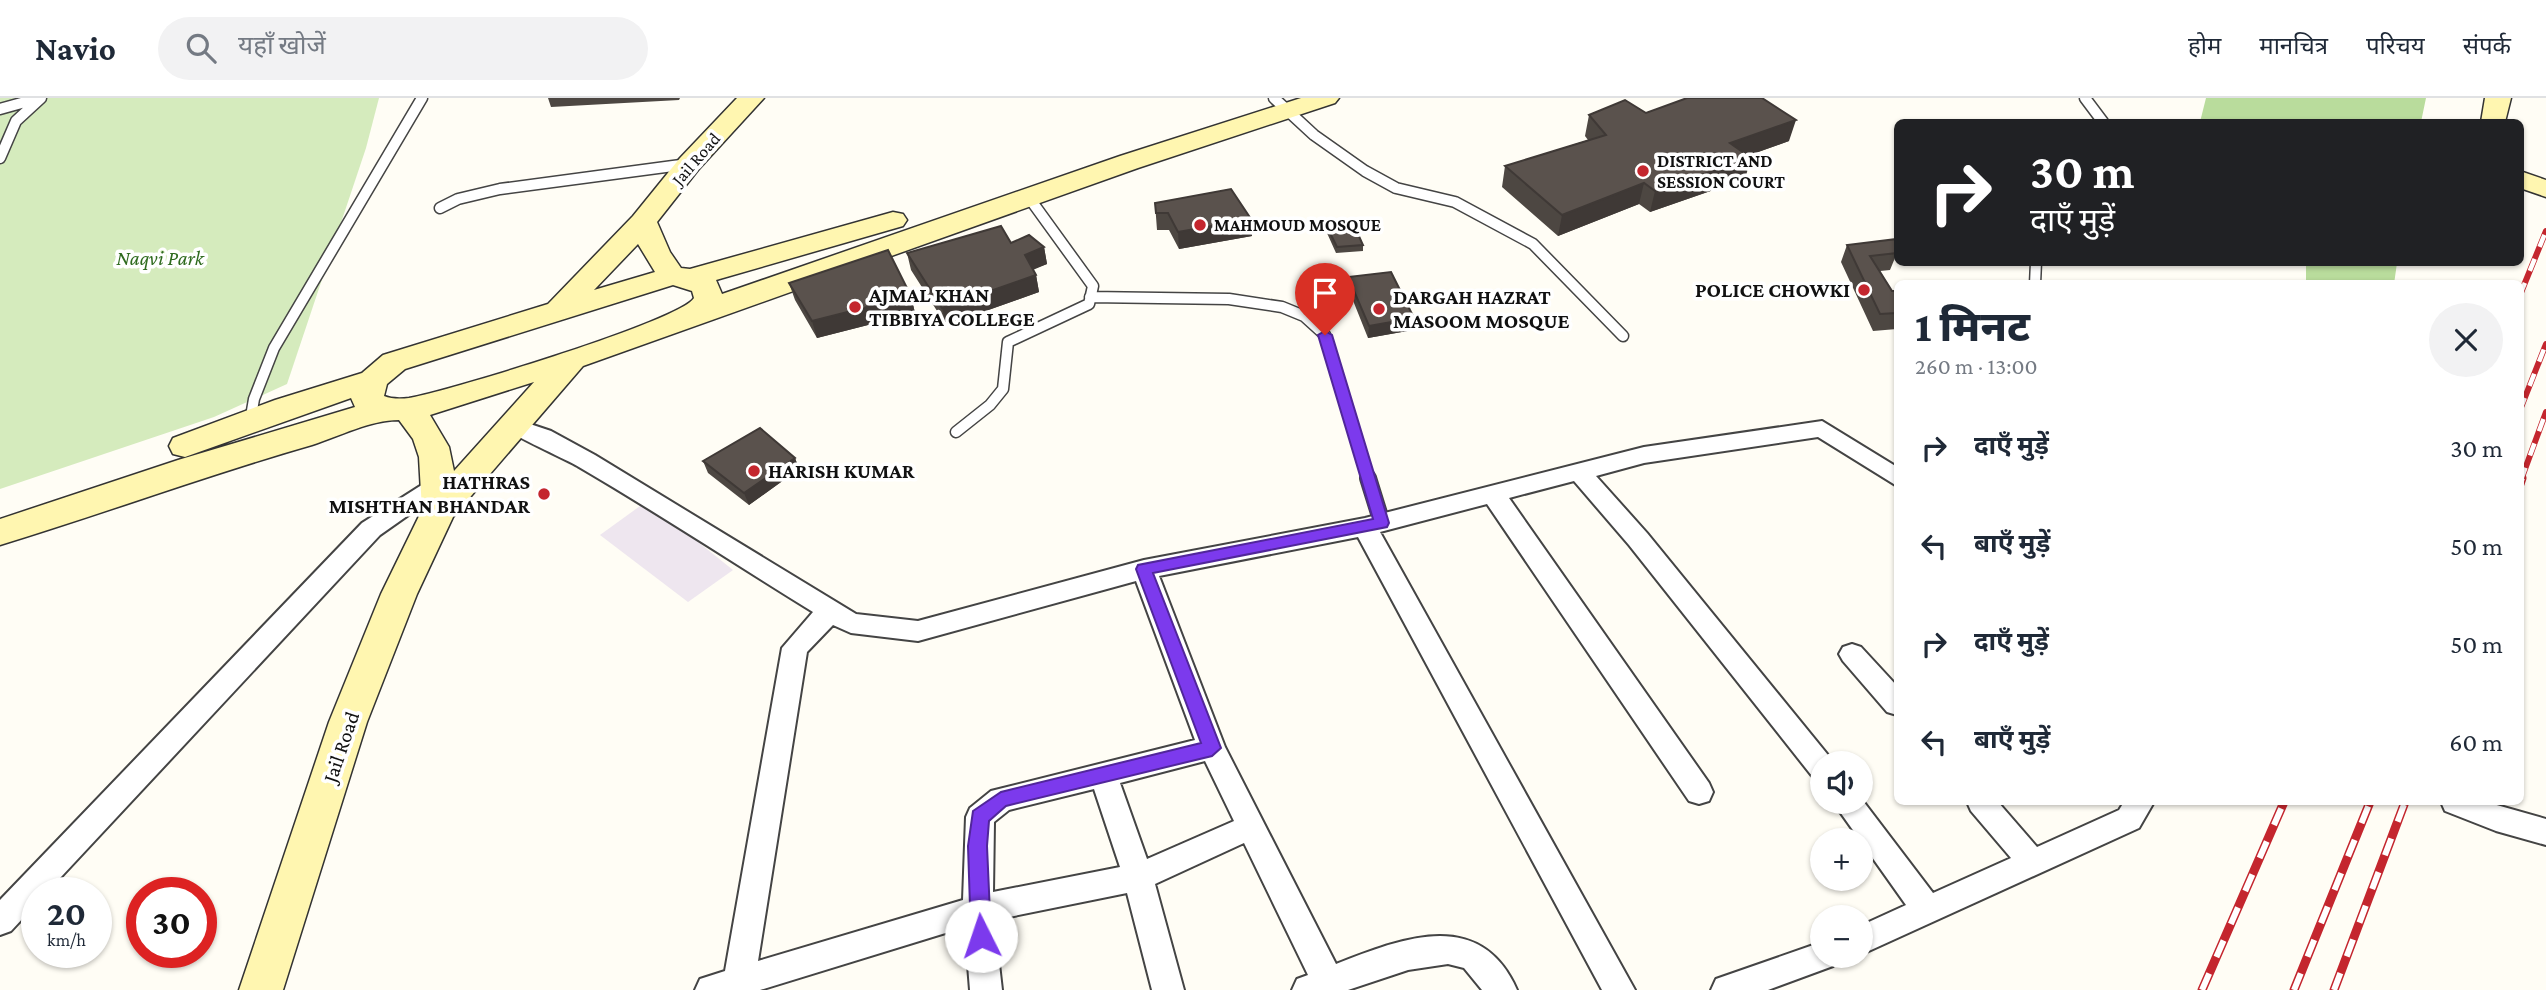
<!DOCTYPE html>
<html lang="hi">
<head>
<meta charset="utf-8">
<style>
	body { margin:0; font-family:"Crimson Pro","Noto Sans Devanagari",serif; background:#f2f2f3; color:#1f2937; height:100vh; display:flex; flex-direction:column; font-size:26px; white-space:nowrap }
	* { box-sizing:border-box; margin:0 }
	p { font-size:23px; color:#747a83 }
	.icon { flex:none; width:38px; height:38px; fill:none; stroke:currentColor; stroke-width:2; stroke-linecap:round; stroke-linejoin:round }
	.map { position:relative; flex:1; overflow:hidden }
	.side { position:absolute; left:1894px; top:182px; width:630px; height:525px; display:flex; flex-direction:column; background:#fff; border-radius:10px; box-shadow:0 2px 5px #0004 }
	.side>* { flex:none }
	.hud { position:absolute; left:1894px; top:21px; width:630px; height:147px; border-radius:10px; box-shadow:0 2px 5px #0004; background:#202124; color:#fff; overflow:hidden }
	.tools { position:absolute; left:1810px; top:653px; display:grid; gap:14px }
	.tools a { display:grid; place-items:center; width:63px; height:63px; border-radius:50%; background:#fff; box-shadow:0 2px 5px #0004; font-size:35px }
	.speed { position:absolute; left:21px; top:779px; display:flex; gap:14px; font-size:35px; font-weight:700; text-align:center }
	.speed>* { display:grid; place-content:center; width:91px; height:91px; border-radius:50%; background:#fff; box-shadow:0 2px 5px #0004; line-height:1 }
	.speed small { font-size:18px; font-weight:400 }
	.speed .limit { border:10px solid #d22; background:#fff; color:#111 }
	.pin { position:absolute; display:grid; place-items:center; width:60px; height:60px; color:#fff; margin:-72px -30px; border-radius:50% 50% 50% 0; rotate:-45deg; box-shadow:0 0 7px #0007 }
	.pin .icon { rotate:45deg }
	.me { position:absolute; width:77px; margin:-38px; rotate:356deg; stroke-linejoin:round; filter:drop-shadow(0 0 5px #0008) }
	.turn { display:flex; align-items:center; gap:24px; height:147px; padding:0 21px; font-size:32px }
	.turn .icon { width:91px; height:91px; stroke-width:2.5 }
	.turn b { display:block; font-size:49px; line-height:60px }
	.round { display:grid; place-items:center; flex:none; width:74px; height:74px; border-radius:37px; background:#f2f2f3 }
	.headline { display:flex; align-items:center; justify-content:space-between; height:119px; padding:0 21px }
	h1 { font-size:42px; font-weight:800; line-height:52px }
	ul { padding:0; list-style:none }
	li { display:flex; align-items:center; gap:21px; height:98px; padding:0 21px }
	li div { flex:1 }
	li b { display:block; font-size:26px }
	li em { font-style:normal }
	header { display:flex; align-items:center; gap:42px; box-sizing:border-box; height:98px; padding:0 35px; background:#fff; border-bottom:2px solid #e0e1e3 }
	header strong { font-size:33px }
	nav { display:flex; gap:38px; margin-inline-start:auto; font-size:24px }
	.search { width:490px; height:63px; background:#f2f2f3; display:flex; align-items:center; gap:18px; box-sizing:border-box; padding:0 24px; border-radius:38px; color:#747a83; font-size:26px }
	.map>svg:first-child { display:block }
</style>
</head>
<body>
<header>
<strong>Navio</strong>
<div class="search"><svg class="icon" aria-label="search" viewBox="0 0 24 24"><circle cx="10" cy="10" r="6"/><path d="M15 15l6 6"/></svg>यहाँ खोजें</div>
<nav><a>होम</a><a>मानचित्र</a><a>परिचय</a><a>संपर्क</a></nav>
</header>
<div class="map">
<svg width="2546" height="892" viewBox="0 0 2546 892">
	<rect width="100%" height="100%" fill="#fffdf5"/>
	<path fill="#eee6ef" d="M647,403L733,472L688,504L600,437Z"/>
	<path fill="#d5ebbd" d="M0,0H379L366,50L287,286L214,319L0,391Z"/>
	<path fill="#b9dc9c" d="M2206,0H2426L2421,24H2200Z
		M2306,165V164L2397,165L2394,186L2306,185Z"/>
	<g fill="none" stroke-linecap="round" stroke-linejoin="round">
		<defs>
			<path id="lane-far1" d="M1274,0L1314,37L1365,73L1396,90L1455,104L1533,146L1623,238
				M2085,0L2103,24
				M0,11L36,1
				M0,60L16,23L41,0
				M440,110L458,101L500,91L688,66
				M2035,186L2036,164
				M1090,199L1229,201L1282,209L1304,218L1325,237L1369,382
				M250,324L254,301L274,250L422,0
				M956,334L990,307L1003,291L1008,244L1089,206L1093,188L1030,101"/>
			<path id="lane" d="M1368,380L1382,425"/>
			<path id="street" d="M515,321L551,333L595,357L856,516L918,523L1144,462L1365,420L1644,349L1822,323L1897,369V388L1818,339L1644,365L1596,378L1647,435L1832,662L1834,665H1822V682L1812,678L1629,447L1574,383L1509,400L1709,685L1713,694L1709,703L1699,706L1689,703L1487,406L1380,434L1635,892H1602L1358,439L1159,478L1225,649L1336,866C1401,841 1480,808 1517,892H1482L1464,870L1448,866L1408,872L1348,892H1292L1297,881L1308,877L1244,745L1155,786L1184,892H1152L1127,795L994,822L1002,892H970L965,829L760,892H695L700,881L725,873L782,550L813,514C735,466 658,415 579,369C566,361 508,336 504,329L507,323ZM1136,483L1195,642L991,693L970,710L966,719L963,802L758,863L807,554L833,527L851,535L918,543ZM1205,663L1234,723L1147,761L1120,685ZM1094,691L1120,769L993,794L994,724L1009,712Z
				M439,376L447,378L451,384L447,390L380,437L47,794H37V805L11,833L0,837V802L362,425Z
				M1852,546L1861,549L1897,588V617L1887,614L1843,563L1839,556L1843,549Z
				M1860,699L1933,795L2011,760L1971,713L1967,704H1998L2037,749L2119,712L2124,704H2154L2139,730L1860,857V828L1906,807L1833,704H1860Z
				M2441,704H2486L2546,721V747L2496,733L2445,713Z
				M1822,844V858H1837L1833,868L1768,892H1711L1716,881Z"/>
			<path id="secondary" d="M737,0H764L698,72L657,124L670,154L681,170L690,171L893,114L903,116L907,122L903,128L716,182L722,196L1120,58L1301,0H1339L1335,5L1138,70L583,268L453,419L417,496L367,624L283,892H239L329,624L381,496L422,412L419,359L413,341L399,322C370,322 340,338 312,347C207,377 105,415 0,447V421L178,362L355,309L351,300L185,359L173,356L169,348L173,340L275,302L362,275L383,257L548,206L633,118L680,60ZM638,146L655,174L594,192ZM673,187L692,193L694,200C682,222 446,294 409,300C401,301 391,301 384,298L387,286L405,271ZM534,284L454,373L449,349L430,317Z
				M2485,0H2511L2505,24H2481Z
				M2520,73L2546,82V99L2520,90Z"/>
		</defs>
		<use href="#lane-far1" stroke="#444" stroke-width="13"/>
		<use href="#lane" stroke="#444" stroke-width="18"/>
		<use href="#street" stroke="#444" stroke-width="4"/>
		<use href="#secondary" stroke="#333" stroke-width="3"/>
		<use href="#lane-far1" stroke="#fff" stroke-width="10"/>
		<use href="#lane" stroke="#fff" stroke-width="14"/>
		<use href="#street" fill="#fff" fill-rule="evenodd"/>
		<use href="#secondary" fill="#fff6b0" fill-rule="evenodd"/>
		<defs>
			<path id="rail-far1" d="M2520,197L2546,133
				M2520,312L2546,246
				M2521,382L2546,314"/>
			<path id="rail" d="M2520,386L2522,380
				M2202,892L2284,704
				M2294,892L2370,704
				M2334,892L2405,704"/>
		</defs>
		<use href="#rail-far1" stroke="#c4262e" stroke-width="6"/>
		<use href="#rail" stroke="#c4262e" stroke-width="9"/>
		<use href="#rail-far1" stroke="#fff" stroke-width="4.5" stroke-dasharray="13" stroke-linecap="butt"/>
		<use href="#rail" stroke="#fff" stroke-width="6" stroke-dasharray="18" stroke-linecap="butt"/>
	</g>
	<path fill="#4d4742" d="M548,0H680L679,2L551,9Z
		M1646,15L1789,43L1747,58L1745,81L1650,114L1639,106L1558,138L1502,89L1505,68L1588,42L1585,38L1589,17Z
		M1155,105L1251,121L1252,138L1179,151L1169,132H1157Z
		M1327,129L1363,147V153L1336,155L1327,135Z
		M1847,147L1897,155L1890,172L1880,173L1892,193H1897V231L1873,233L1841,164Z
		M1044,149L1047,166L1033,171L1036,177L1039,194L946,227L911,172L907,155Z
		M1348,179L1414,220L1413,232L1368,240L1348,190Z
		M789,185L911,198L915,215L817,240L795,202Z
		M795,360L799,371L749,407L708,375L703,363Z"/>
	<path fill="#3f3936" d="M1796,22L1789,43L1724,66L1730,45Z
		M1751,60L1745,81L1650,114L1655,93Z
		M1644,85L1639,106L1558,138L1562,117Z
		M1251,121L1252,138L1179,151L1178,134Z
		M1044,149L1047,166L1028,174L1025,157Z
		M1036,177L1039,194L946,227L942,210Z
		M911,198L915,215L817,240L812,223Z
		M1414,220L1413,232L1368,240L1369,228Z
		M795,360L799,371L749,407L744,395Z"/>
	<path fill="#5a524d" stroke="#3f3936" stroke-width="2" d="M1687,0H1762L1796,22L1730,45L1751,60L1655,93L1644,85L1562,117L1505,68L1606,37L1589,17L1625,2L1646,15Z
		M1231,91L1251,121L1178,134L1168,115H1156L1155,105Z
		M1353,125L1363,147L1337,149L1327,129Z
		M1001,128L1011,145L1029,137L1044,149L1025,157L1036,177L942,210L907,155Z
		M1897,141V155L1870,158L1892,193H1897V215L1880,216L1847,147Z
		M888,152L911,198L812,223L789,185Z
		M1391,174L1414,220L1369,228L1348,179Z
		M760,330L795,360L744,395L703,363Z"/>
	<path fill="#7c3aed" stroke="#51269a" stroke-width="2" d="M1325,233L1332,237L1389,425L1387,429L1153,475L1221,650L1212,658L1006,708L989,723L987,748L991,838L988,845L981,848L974,845L971,838L968,748L973,713L1001,694L1201,645L1136,471L1138,467L1373,421L1318,237Z"/>
	<g fill="#c4262e" stroke="#fff" stroke-width="2.5">
		<circle cx="1643" cy="73" r="7"/>
		<circle cx="1200" cy="127" r="7"/>
		<circle cx="1864" cy="192" r="7"/>
		<circle cx="855" cy="209" r="7"/>
		<circle cx="1379" cy="211" r="7"/>
		<circle cx="754" cy="373" r="7"/>
		<circle cx="544" cy="396" r="7"/>
	</g>
	<g text-anchor="middle" stroke-width="7" stroke-linejoin="round" paint-order="stroke">
		<g font-size="18" fill="#111" stroke="#fff">
			<text transform="translate(696 61) rotate(-49)" y="6">Jail Road</text>
		</g>
		<g font-size="18" font-weight="bold" fill="#111" stroke="#fff" text-anchor="start">
			<text x="1657" y="69">DISTRICT AND<tspan x="1657" dy="21">SESSION COURT</tspan></text>
			<text x="1214" y="133">MAHMOUD MOSQUE</text>
		</g>
		<g font-size="21" font-style="italic" fill="#2f6b1f" stroke="#fff">
			<text x="160" y="167">Naqvi Park</text>
		</g>
		<g font-size="21" font-weight="bold" fill="#111" stroke="#fff" text-anchor="start">
			<text x="1850" y="199" text-anchor="end">POLICE CHOWKI</text>
			<text x="869" y="204">AJMAL KHAN<tspan x="869" dy="24">TIBBIYA COLLEGE</tspan></text>
			<text x="1393" y="206">DARGAH HAZRAT<tspan x="1393" dy="24">MASOOM MOSQUE</tspan></text>
			<text x="768" y="380">HARISH KUMAR</text>
			<text x="530" y="391" text-anchor="end">HATHRAS<tspan x="530" dy="24">MISHTHAN BHANDAR</tspan></text>
		</g>
		<g font-size="21" fill="#111" stroke="#fff">
			<text transform="translate(341 649) rotate(-71)" y="7">Jail Road</text>
		</g>
	</g>
</svg>
<div class="tools">
<a><svg class="icon" aria-label="sound" viewBox="0 0 24 24"><path d="M4 9h4l5-4v14l-5-4H4zM17 9q2 3 0 6"/></svg></a>
<a>+</a>
<a>−</a>
</div>
<div class="speed"><div>20<small>km/h</small></div><div class="limit">30</div></div>
<div class="pin" style="left:1325px;top:237px;background:#d93025"><svg class="icon" aria-label="arrive" viewBox="0 0 24 24"><path d="M6 21V4h12l-3 4 3 4H6"/></svg></div>
<svg class="me" style="left:981px;top:838px" viewBox="-20 -20 40 40"><circle r="19" fill="#fff"/><path d="M0-13L10 11 0 6-10 11z" fill="#7c3aed"/></svg>
<div class="hud">
<div class="turn"><svg class="icon" aria-label="right" viewBox="0 0 24 24"><path d="M7 20v-9h11M14 6l5 5-5 5"/></svg><div><b>30 m</b>दाएँ मुड़ें</div></div>
</div>
<section class="side">
<div class="headline"><div><h1>1 मिनट</h1><p>260 m · 13:00</p></div><a class="round"><svg class="icon" aria-label="close" viewBox="0 0 24 24"><path d="M6 6l12 12M18 6L6 18"/></svg></a></div>
<ul>
<li><svg class="icon" aria-label="right" viewBox="0 0 24 24"><path d="M7 20v-9h11M14 6l5 5-5 5"/></svg><div><b>दाएँ मुड़ें</b></div><em>30 m</em></li>
<li><svg class="icon" aria-label="left" viewBox="0 0 24 24"><path d="M17 20v-9H6M10 6l-5 5 5 5"/></svg><div><b>बाएँ मुड़ें</b></div><em>50 m</em></li>
<li><svg class="icon" aria-label="right" viewBox="0 0 24 24"><path d="M7 20v-9h11M14 6l5 5-5 5"/></svg><div><b>दाएँ मुड़ें</b></div><em>50 m</em></li>
<li><svg class="icon" aria-label="left" viewBox="0 0 24 24"><path d="M17 20v-9H6M10 6l-5 5 5 5"/></svg><div><b>बाएँ मुड़ें</b></div><em>60 m</em></li>
</ul>
</section>
</div>
</body>
</html>
